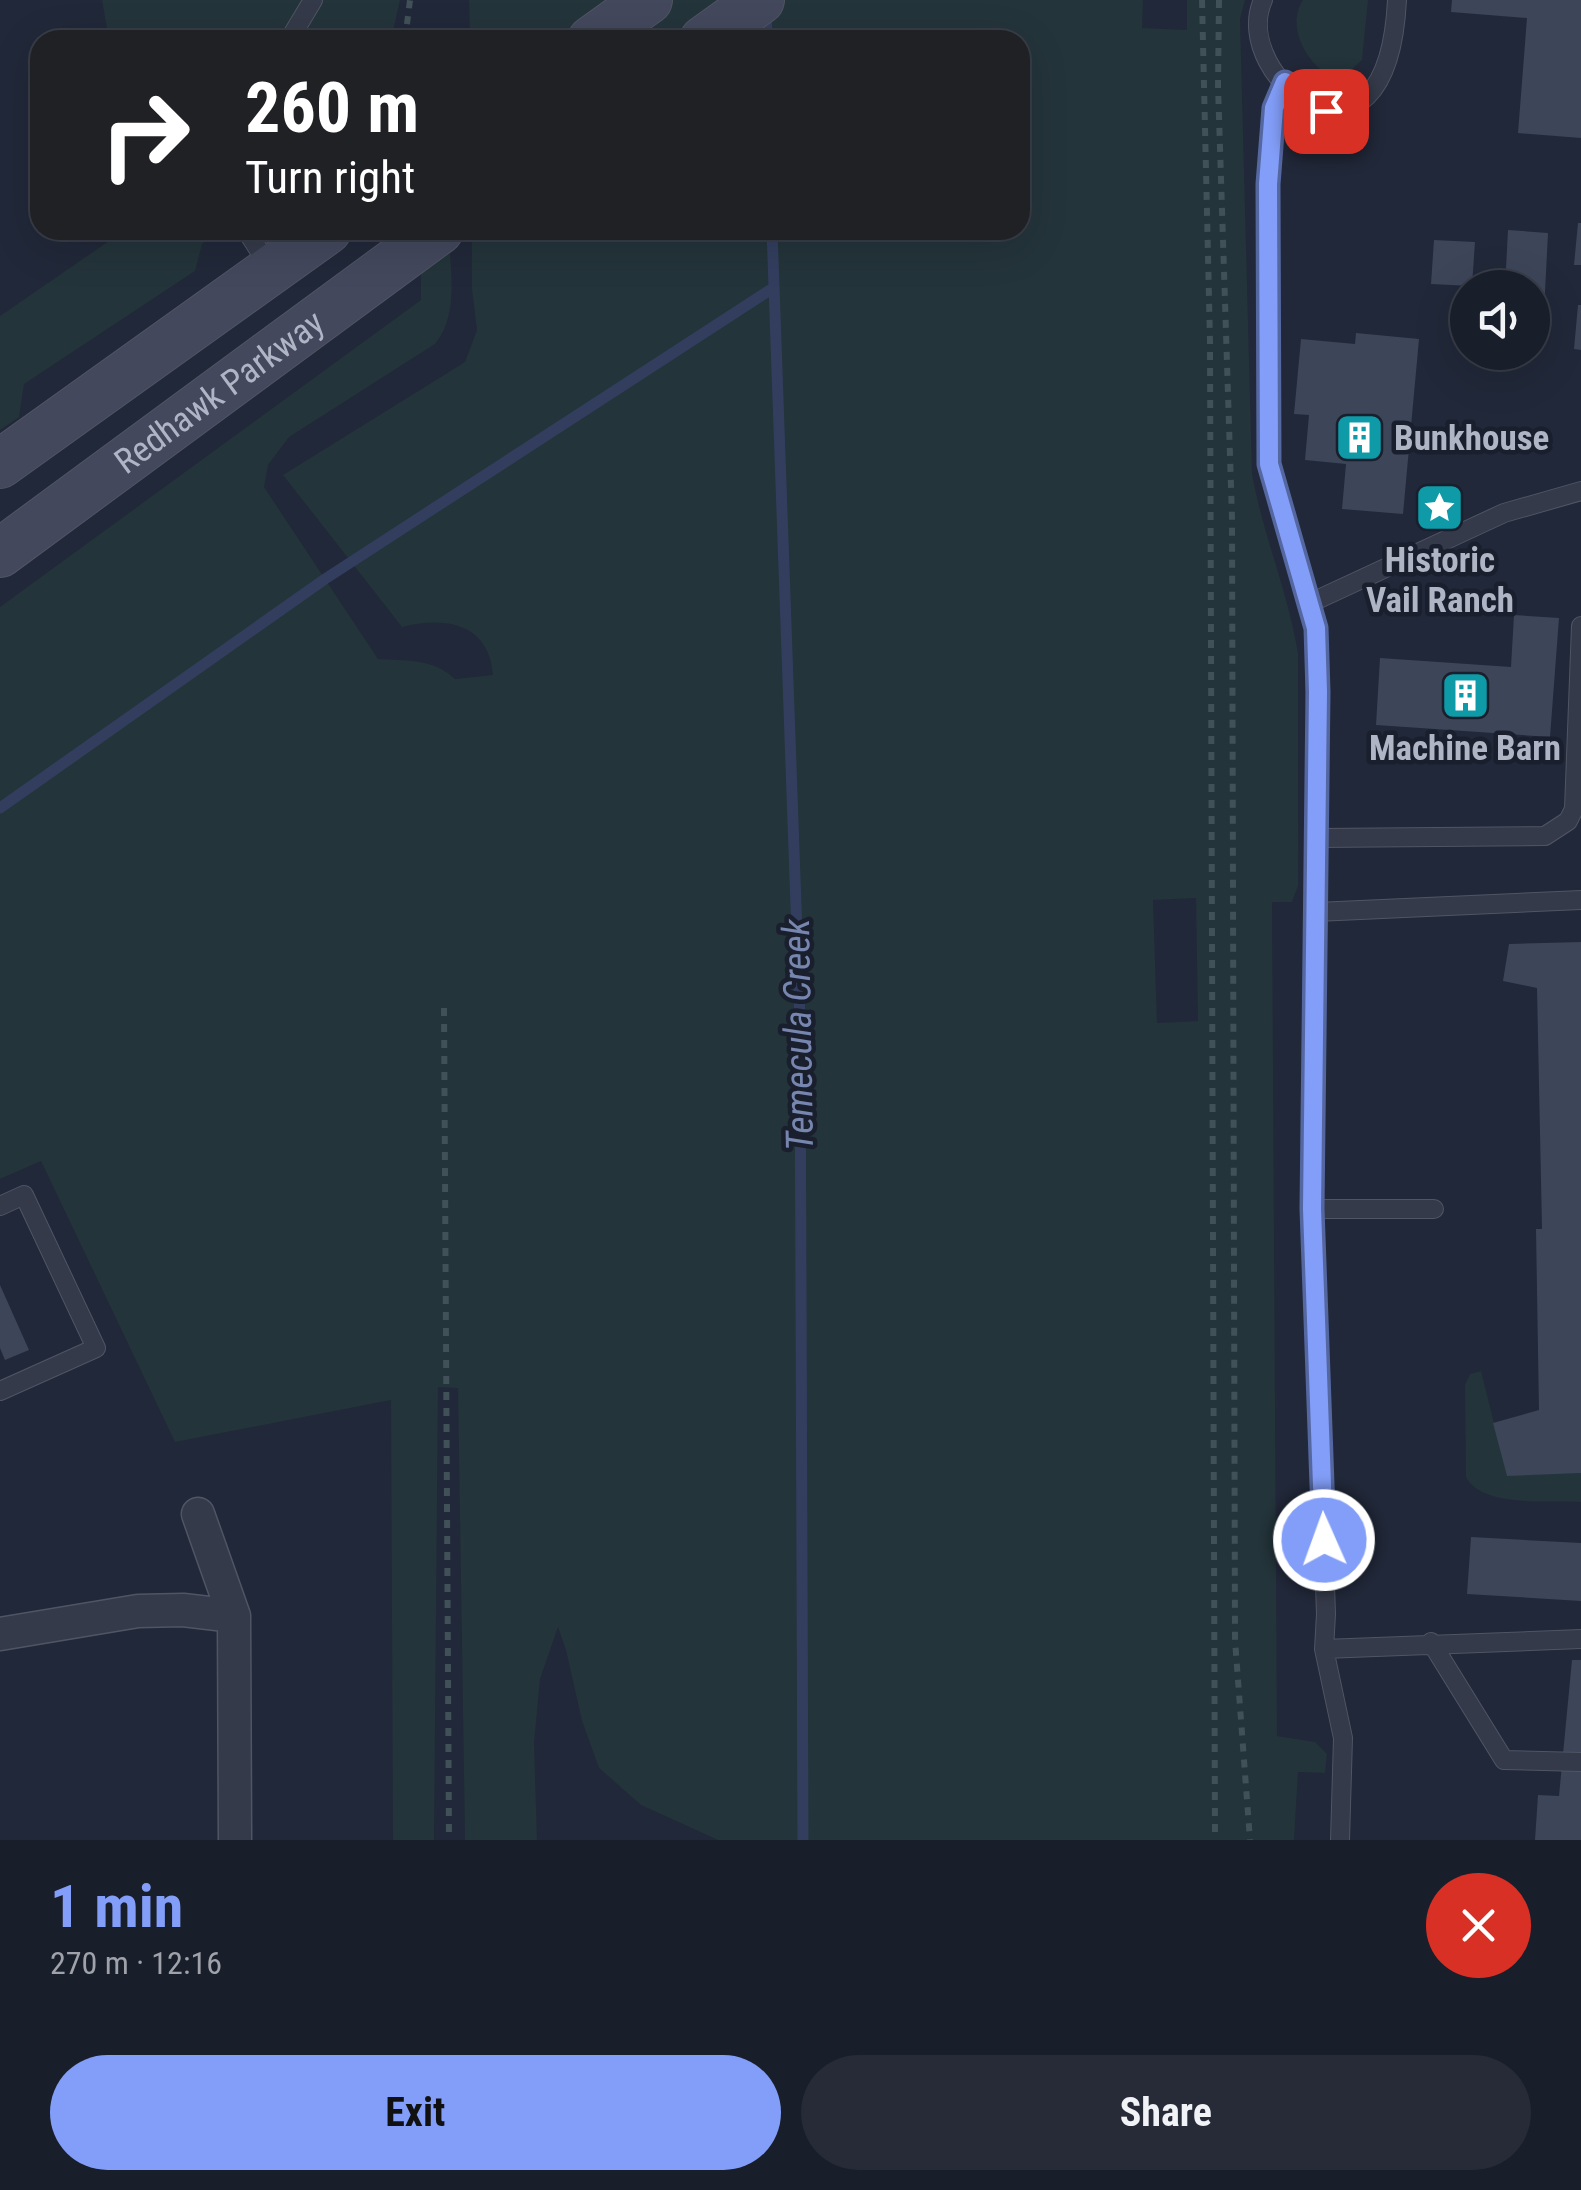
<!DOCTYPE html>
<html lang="en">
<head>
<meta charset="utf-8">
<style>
	body { margin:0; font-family:"Roboto Condensed",sans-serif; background:#262b37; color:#f1f3f6; height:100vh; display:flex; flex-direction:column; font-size:38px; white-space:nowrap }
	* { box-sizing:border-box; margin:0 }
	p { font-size:32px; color:#9fa2a9 }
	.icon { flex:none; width:55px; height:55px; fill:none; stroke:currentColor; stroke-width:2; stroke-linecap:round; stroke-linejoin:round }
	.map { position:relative; height:1840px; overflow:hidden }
	.sheet { display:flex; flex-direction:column; background:#191e2b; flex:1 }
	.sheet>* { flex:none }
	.hud { position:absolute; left:30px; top:30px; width:1000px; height:210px; border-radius:30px; box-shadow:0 10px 40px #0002,0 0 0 2px #373c47; background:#202124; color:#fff; overflow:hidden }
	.fabs { position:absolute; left:1450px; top:270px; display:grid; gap:20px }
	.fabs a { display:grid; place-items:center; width:100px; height:100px; border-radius:50%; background:#191e2b; box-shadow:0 10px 40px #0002,0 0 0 2px #373c47; font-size:50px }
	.pin { position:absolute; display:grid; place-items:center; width:85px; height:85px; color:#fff; margin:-42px; border-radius:20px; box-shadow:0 5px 15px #0006 }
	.me { position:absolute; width:110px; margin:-55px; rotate:358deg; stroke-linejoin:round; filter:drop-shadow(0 0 8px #0008) }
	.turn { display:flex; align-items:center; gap:35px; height:210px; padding:0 50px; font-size:45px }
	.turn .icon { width:130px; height:130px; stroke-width:2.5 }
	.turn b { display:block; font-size:70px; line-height:85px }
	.round { display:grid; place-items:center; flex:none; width:105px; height:105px; border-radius:52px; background:#262b37 }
	.summary { display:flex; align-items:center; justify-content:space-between; height:170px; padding:0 50px }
	h1 { font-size:60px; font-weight:700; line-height:75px; color:#839ef8 }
	.cta { display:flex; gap:20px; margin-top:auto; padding:20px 50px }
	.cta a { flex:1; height:115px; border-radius:60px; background:#839ef8; color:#111; font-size:40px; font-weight:700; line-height:115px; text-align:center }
	.cta a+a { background:#262b37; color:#f1f3f6 }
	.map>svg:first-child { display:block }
</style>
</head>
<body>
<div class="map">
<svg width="1581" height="1840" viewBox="0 0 1581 1840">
	<rect width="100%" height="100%" fill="#212839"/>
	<path fill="#23343a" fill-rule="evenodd" d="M102,0H400L391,40H109Z
		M469,0H1143L1142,28L1187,30V0H1245L1240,19L1252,474C1263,535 1288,592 1298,653V886L1292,902H1272L1277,1736L1315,1742L1327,1754L1325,1773L1298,1772L1294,1840H718L641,1805L599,1768L582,1721L566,1650L558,1627L540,1679L534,1743L537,1840H465L458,1388L438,1387L434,1840H393L391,1400L175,1442L41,1161L0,1179V607L421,300V230H448C450,267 460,314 435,344L289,437L268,465L264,487L378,659C407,661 433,658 455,679L493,675C489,623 445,616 402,627L283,475L465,362L477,330L472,289V230H1020V40H470ZM1196,898L1198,1021L1157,1023L1153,900Z
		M1303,0H1368L1362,60L1340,80C1310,72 1284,28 1303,0Z
		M125,230H219L202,244L195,271L24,384L19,417L0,430V316Z
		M1481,1371L1507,1475L1581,1473V1502C1548,1500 1482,1508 1466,1477L1465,1385L1470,1374Z"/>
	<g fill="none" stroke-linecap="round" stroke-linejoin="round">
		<path stroke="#333e5f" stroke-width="11" d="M766,9L767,40
			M772,230L800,1019L803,1840
			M0,808L325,579L773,288"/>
	</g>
	<path fill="#3d4559" d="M1452,0H1581V138L1518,133L1527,18L1451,12Z
		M1578,223H1581V265H1574Z
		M1508,230L1548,233L1542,351H1532V288H1505Z
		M1434,240L1475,242L1472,286L1431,284Z
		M1578,305H1581V350L1574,349Z
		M1356,333L1419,339L1403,514L1342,509L1346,464L1305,460L1309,415L1294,414L1301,339L1355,344Z
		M1514,615L1559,618L1550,737L1376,725L1380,658L1511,667Z
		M1581,942V1473L1507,1476L1493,1423L1539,1410L1536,1229H1542L1537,988L1503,981L1509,944Z
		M0,1285L29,1350L5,1360L0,1348Z
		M1471,1537L1581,1543V1601L1467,1594Z
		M1572,1660H1581V1840H1535L1538,1795L1559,1796Z"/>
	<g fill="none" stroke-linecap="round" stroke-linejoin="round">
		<defs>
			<path id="lane" d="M1263,0C1228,78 1387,202 1397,0
				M289,40L313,0
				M1285,82L1274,108L1268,184L1269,463L1315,629L1318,885L1312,1209L1326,1614L1324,1649L1343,1738L1340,1840
				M246,230L271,269
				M1308,604L1504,513L1581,491
				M1318,838L1545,836L1568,821L1574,809L1581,626
				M1316,912L1581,900
				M0,1206L24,1195L96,1348L0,1391
				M1312,1209H1434
				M1431,1642L1504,1760L1581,1762
				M1324,1649L1581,1639"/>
			<path id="street" d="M198,1514L234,1616L235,1840
				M0,1634L138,1611L183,1610L234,1616"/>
			<g id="secondary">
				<path d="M592,40L648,0"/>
				<path d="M704,40L760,0"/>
				<path d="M0,464L327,230"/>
				<path id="s1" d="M0,553L439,230"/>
			</g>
		</defs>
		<use href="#lane" stroke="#505564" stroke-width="20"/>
		<use href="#street" stroke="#505564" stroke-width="35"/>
		<use href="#secondary" stroke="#505564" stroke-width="50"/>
		<path stroke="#415158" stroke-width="6" stroke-dasharray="8 8" stroke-linecap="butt" d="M1202,0L1210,341L1215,1840
			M1219,0L1218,86L1232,517L1235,1640L1250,1840
			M405,40L410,0
			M444,1008L449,1840"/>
		<use href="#lane" stroke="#353a4a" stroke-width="18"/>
		<use href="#street" stroke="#353a4a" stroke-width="32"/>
		<use href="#secondary" stroke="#43485d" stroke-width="48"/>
	</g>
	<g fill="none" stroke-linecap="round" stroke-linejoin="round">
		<defs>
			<path id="route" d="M1324,1540L1312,1209L1318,692L1316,628L1269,464L1268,184L1274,108L1285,82L1306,104L1326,111"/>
		</defs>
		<use href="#route" stroke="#5567a1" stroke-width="25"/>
		<use href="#route" stroke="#839ef8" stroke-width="18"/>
	</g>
	<defs>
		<symbol id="building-square" viewBox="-11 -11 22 22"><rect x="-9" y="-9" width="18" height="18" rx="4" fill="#0f9aa8" stroke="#1a1f2e"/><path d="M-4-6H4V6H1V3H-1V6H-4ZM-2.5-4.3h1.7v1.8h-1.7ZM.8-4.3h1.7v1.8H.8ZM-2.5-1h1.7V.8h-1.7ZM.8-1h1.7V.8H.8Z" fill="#fff"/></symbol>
		<symbol id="sight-square" viewBox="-11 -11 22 22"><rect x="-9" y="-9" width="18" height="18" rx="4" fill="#0f9aa8" stroke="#1a1f2e"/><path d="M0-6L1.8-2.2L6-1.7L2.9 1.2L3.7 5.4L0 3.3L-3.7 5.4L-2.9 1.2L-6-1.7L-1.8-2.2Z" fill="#fff"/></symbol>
	</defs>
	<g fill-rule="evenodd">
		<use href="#building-square" x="1332" y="410" width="55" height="55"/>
		<use href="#sight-square" x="1412" y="480" width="55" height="55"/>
		<use href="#building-square" x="1438" y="668" width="55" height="55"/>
	</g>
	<g text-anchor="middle" stroke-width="9" stroke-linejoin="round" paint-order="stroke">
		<g font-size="35" fill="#b0b5c6" stroke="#1a1f2e">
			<text dy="12" stroke="none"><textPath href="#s1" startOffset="272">Redhawk Parkway</textPath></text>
		</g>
		<g font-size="35" font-weight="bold" fill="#b0b5c6" stroke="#1a1f2e">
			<text x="1394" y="450" text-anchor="start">Bunkhouse</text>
			<text x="1440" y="572">Historic<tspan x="1440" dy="40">Vail Ranch</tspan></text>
			<text x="1465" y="760">Machine Barn</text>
		</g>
		<g font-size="38" font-style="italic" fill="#7786ae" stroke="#1a1f2e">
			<text transform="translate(798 1035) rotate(-91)" y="13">Temecula Creek</text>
		</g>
	</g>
</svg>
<div class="fabs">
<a><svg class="icon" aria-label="sound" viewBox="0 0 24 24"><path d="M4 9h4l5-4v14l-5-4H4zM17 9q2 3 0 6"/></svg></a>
</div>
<div class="pin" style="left:1326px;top:111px;background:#d93025"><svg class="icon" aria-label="arrive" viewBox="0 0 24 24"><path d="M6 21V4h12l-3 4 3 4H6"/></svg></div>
<svg class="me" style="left:1324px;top:1540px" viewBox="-20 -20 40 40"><circle r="17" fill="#839ef8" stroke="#fff" stroke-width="3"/><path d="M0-11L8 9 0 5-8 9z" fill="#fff"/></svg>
<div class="hud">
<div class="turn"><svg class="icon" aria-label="right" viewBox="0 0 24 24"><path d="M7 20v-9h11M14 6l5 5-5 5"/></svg><div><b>260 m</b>Turn right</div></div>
</div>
</div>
<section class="sheet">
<div class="summary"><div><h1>1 min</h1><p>270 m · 12:16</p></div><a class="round" style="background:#d93025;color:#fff"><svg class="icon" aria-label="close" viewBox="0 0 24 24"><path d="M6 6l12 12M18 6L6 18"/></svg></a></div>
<div class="cta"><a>Exit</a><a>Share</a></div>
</section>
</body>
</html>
